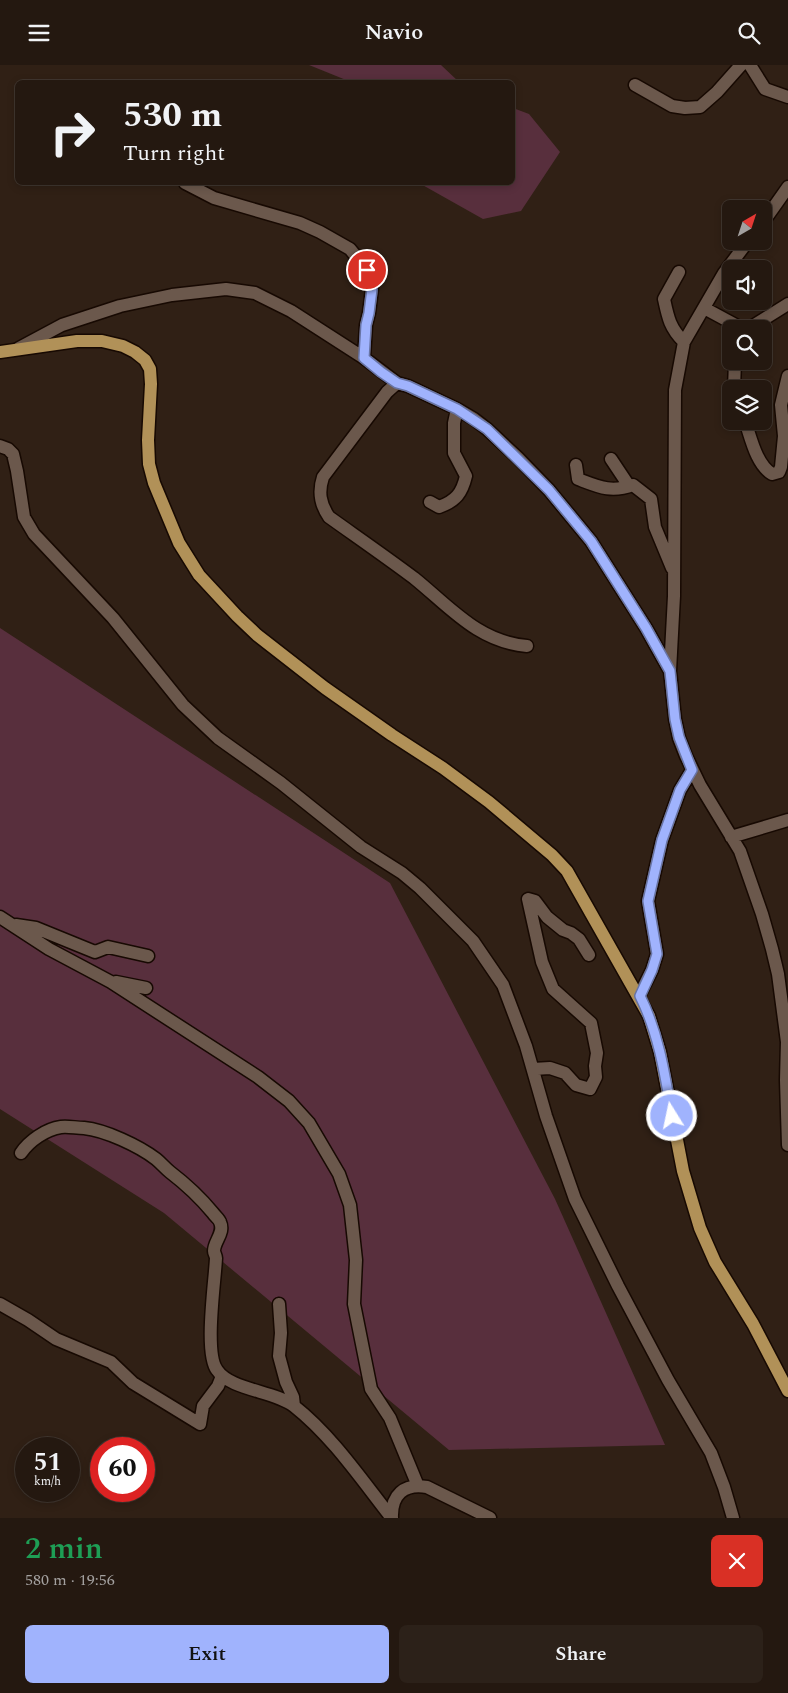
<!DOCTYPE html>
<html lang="en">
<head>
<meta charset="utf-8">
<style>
	body { margin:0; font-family:Spectral,serif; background:#2c2119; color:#f1f3f6; height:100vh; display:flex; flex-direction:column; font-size:19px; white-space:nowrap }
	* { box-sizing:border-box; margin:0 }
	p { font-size:16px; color:#a3a09f }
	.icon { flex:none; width:28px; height:28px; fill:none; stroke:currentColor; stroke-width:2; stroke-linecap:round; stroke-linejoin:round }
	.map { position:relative; height:1453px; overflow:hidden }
	.panel { display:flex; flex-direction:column; background:#241810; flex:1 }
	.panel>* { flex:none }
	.top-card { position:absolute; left:15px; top:15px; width:500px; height:105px; border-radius:8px; box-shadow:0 2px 8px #0003,0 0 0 1px #413730; background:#241810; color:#f1f3f6; overflow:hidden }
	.needle { width:32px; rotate:39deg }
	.fabs { position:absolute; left:722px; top:135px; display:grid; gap:10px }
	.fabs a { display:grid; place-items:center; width:50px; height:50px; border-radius:8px; background:#241810; box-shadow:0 2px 8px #0003,0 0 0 1px #413730; font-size:25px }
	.speed { position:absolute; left:15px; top:1372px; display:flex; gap:10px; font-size:25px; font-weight:700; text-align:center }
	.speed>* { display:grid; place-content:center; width:65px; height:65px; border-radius:50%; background:#241810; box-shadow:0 2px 8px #0003,0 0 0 1px #413730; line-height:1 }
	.speed small { font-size:12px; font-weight:400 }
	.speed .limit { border:8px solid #d22; background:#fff; color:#111 }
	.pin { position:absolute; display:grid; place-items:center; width:42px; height:42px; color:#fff; margin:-21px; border:2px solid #fff; border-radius:50%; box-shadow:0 1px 5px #0007 }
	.me { position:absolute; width:55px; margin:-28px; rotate:350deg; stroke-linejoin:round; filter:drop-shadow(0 0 4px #0008) }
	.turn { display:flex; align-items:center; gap:18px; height:105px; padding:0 25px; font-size:22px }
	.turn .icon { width:65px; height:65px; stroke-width:2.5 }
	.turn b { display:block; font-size:35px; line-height:42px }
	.round { display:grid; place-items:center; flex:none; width:52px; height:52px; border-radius:8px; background:#2c2119 }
	.headline { display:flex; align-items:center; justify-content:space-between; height:85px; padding:0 25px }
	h1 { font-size:30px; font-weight:600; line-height:38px; color:#1e9e55 }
	.button { display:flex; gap:10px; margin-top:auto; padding:10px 25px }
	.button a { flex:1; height:58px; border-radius:8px; background:#a0b3fd; color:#111; font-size:20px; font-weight:600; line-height:58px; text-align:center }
	.button a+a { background:#2c2119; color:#f1f3f6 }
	header { display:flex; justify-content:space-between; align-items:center; height:65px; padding:0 25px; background:#241810; font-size:22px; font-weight:600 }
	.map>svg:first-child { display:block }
</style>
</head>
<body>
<header><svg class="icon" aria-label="menu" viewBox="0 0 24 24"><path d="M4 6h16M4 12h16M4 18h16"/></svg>Navio<svg class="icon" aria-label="search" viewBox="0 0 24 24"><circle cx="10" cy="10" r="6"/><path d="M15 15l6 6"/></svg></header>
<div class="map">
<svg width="788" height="1453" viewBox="0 0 788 1453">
	<rect width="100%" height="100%" fill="#302015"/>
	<path fill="#582f3d" d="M309,0H441L459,17H351Z
		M513,43L529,49L560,87L521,146L483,154L419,118H512Z
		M0,563L390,818L555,1134L665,1380L449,1385L164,1148L0,1044Z"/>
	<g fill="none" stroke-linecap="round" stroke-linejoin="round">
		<defs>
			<path id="minor" d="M750,0L765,24L788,32
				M635,20L672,41L685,43L700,42L717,27L741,0
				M185,118L214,133L300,158L320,167L350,184L367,205L372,224L369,248L366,260L364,293
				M764,156L788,122
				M748,176L724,208L684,277L675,325L674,531L670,606L675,654L679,673L686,691L700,720L740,786L762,849L772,884L778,909L787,977L786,1015L788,1080
				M679,207L664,234C668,253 670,263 684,277
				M704,243L743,264
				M748,264L788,239
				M19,283L62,260L120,241L172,230L226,224L255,228L291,246L364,293L397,318L408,321L457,344L474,354L487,364L518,393L549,425L591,476L646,563L670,606
				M397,318L387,327L323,412C318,427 320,439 329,452C357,472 386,492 414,513C450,542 478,577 527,581
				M734,324L735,296
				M745,356C751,373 756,399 772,409L779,407L781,402L784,371L781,340L788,311
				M0,381L8,384L13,389L17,406L24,452L34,469L113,553L183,640L218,673L281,718L361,782L402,808L420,823L473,876L503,920L526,981L546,1051L575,1134L618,1221L668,1315L711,1388L724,1422L733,1453
				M611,394L629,421
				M576,400L578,414C599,422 611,428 633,420L651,434L655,462L672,503
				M430,437L439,442C456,436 462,428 466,411L454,388V358L457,344
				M731,772L788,755
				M0,852L49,884L111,917L258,1012L289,1036L309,1058L339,1109L350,1140L356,1195L354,1239L371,1324L390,1353L418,1421
				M16,860L36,863L95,887L108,882L148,891
				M116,917L146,923
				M639,931L652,905L657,889L648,836L662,775L680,725L692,705
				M533,1004L550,1003L565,1008L576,1020L590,1024L596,1012L595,1001L597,988L591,958L553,924L542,897L528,834L535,836L547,852L563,865L571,868L579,874L589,890
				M21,1088C29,1076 46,1064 61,1062C68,1061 76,1063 84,1063C105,1065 139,1081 156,1094C161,1098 165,1103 170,1107C187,1120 199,1131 213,1148C215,1151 219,1154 220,1157C225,1168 214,1176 214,1186C214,1188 216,1191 216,1193C215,1216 204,1288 217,1305C230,1325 275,1326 294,1341C332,1371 361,1414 391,1452
				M0,1239L28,1255L56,1274L111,1297L133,1318L200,1359L203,1341L218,1321L222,1311
				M279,1239L281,1268L279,1291L286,1317L293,1332L294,1341
				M392,1453C391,1430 404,1418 427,1422L490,1453"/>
			<path id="major" d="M0,287L77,276H102L123,281L135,287L145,295L150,304L151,319L148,375L149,399L154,418L179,478L199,510L237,551L257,570L325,623L392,670L443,703L489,737L552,790L567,806L649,951L660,987L683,1106L700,1163L715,1197L753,1259L788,1326"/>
		</defs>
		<use href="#minor" stroke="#170902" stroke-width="15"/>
		<use href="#major" stroke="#170902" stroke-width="15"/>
		<use href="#minor" stroke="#6b584c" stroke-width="12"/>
		<use href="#major" stroke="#b19158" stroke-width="12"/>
	</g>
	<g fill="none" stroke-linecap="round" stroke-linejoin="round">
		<defs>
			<path id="route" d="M367,205L372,224L369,248L366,260L364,293L381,307L397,318L408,321L457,344L487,364L549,425L591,476L646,563L670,606L675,654L679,672L692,705L680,725L662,775L648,836L657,889L652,905L640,931C659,969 665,1010 672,1051"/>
		</defs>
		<use href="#route" stroke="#6874a4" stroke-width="12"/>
		<use href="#route" stroke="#a0b3fd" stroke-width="9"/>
	</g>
</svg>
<div class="fabs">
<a><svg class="needle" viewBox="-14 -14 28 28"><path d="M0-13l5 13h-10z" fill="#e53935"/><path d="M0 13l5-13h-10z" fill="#a3a09f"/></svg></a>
<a><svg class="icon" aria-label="sound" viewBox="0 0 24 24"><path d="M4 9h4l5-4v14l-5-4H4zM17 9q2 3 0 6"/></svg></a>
<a><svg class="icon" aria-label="search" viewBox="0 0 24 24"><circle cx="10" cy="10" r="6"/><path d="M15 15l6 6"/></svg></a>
<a><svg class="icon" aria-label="layers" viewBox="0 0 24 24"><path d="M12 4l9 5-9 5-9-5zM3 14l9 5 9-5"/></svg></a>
</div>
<div class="speed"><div>51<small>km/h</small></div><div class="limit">60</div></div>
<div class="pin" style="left:367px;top:205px;background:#d93025"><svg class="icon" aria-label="arrive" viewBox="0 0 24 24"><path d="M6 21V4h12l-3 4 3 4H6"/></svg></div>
<svg class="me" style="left:672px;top:1051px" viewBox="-20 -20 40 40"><circle r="17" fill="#a0b3fd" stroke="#fff" stroke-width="3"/><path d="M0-11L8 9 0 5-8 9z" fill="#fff"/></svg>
<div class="top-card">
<div class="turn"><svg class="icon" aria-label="right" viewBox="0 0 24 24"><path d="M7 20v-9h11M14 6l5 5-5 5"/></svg><div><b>530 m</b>Turn right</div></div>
</div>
</div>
<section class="panel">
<div class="headline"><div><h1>2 min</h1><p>580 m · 19:56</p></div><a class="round" style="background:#d93025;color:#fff"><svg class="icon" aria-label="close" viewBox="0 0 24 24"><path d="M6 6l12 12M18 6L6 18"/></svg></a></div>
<div class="button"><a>Exit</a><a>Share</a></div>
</section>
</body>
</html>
